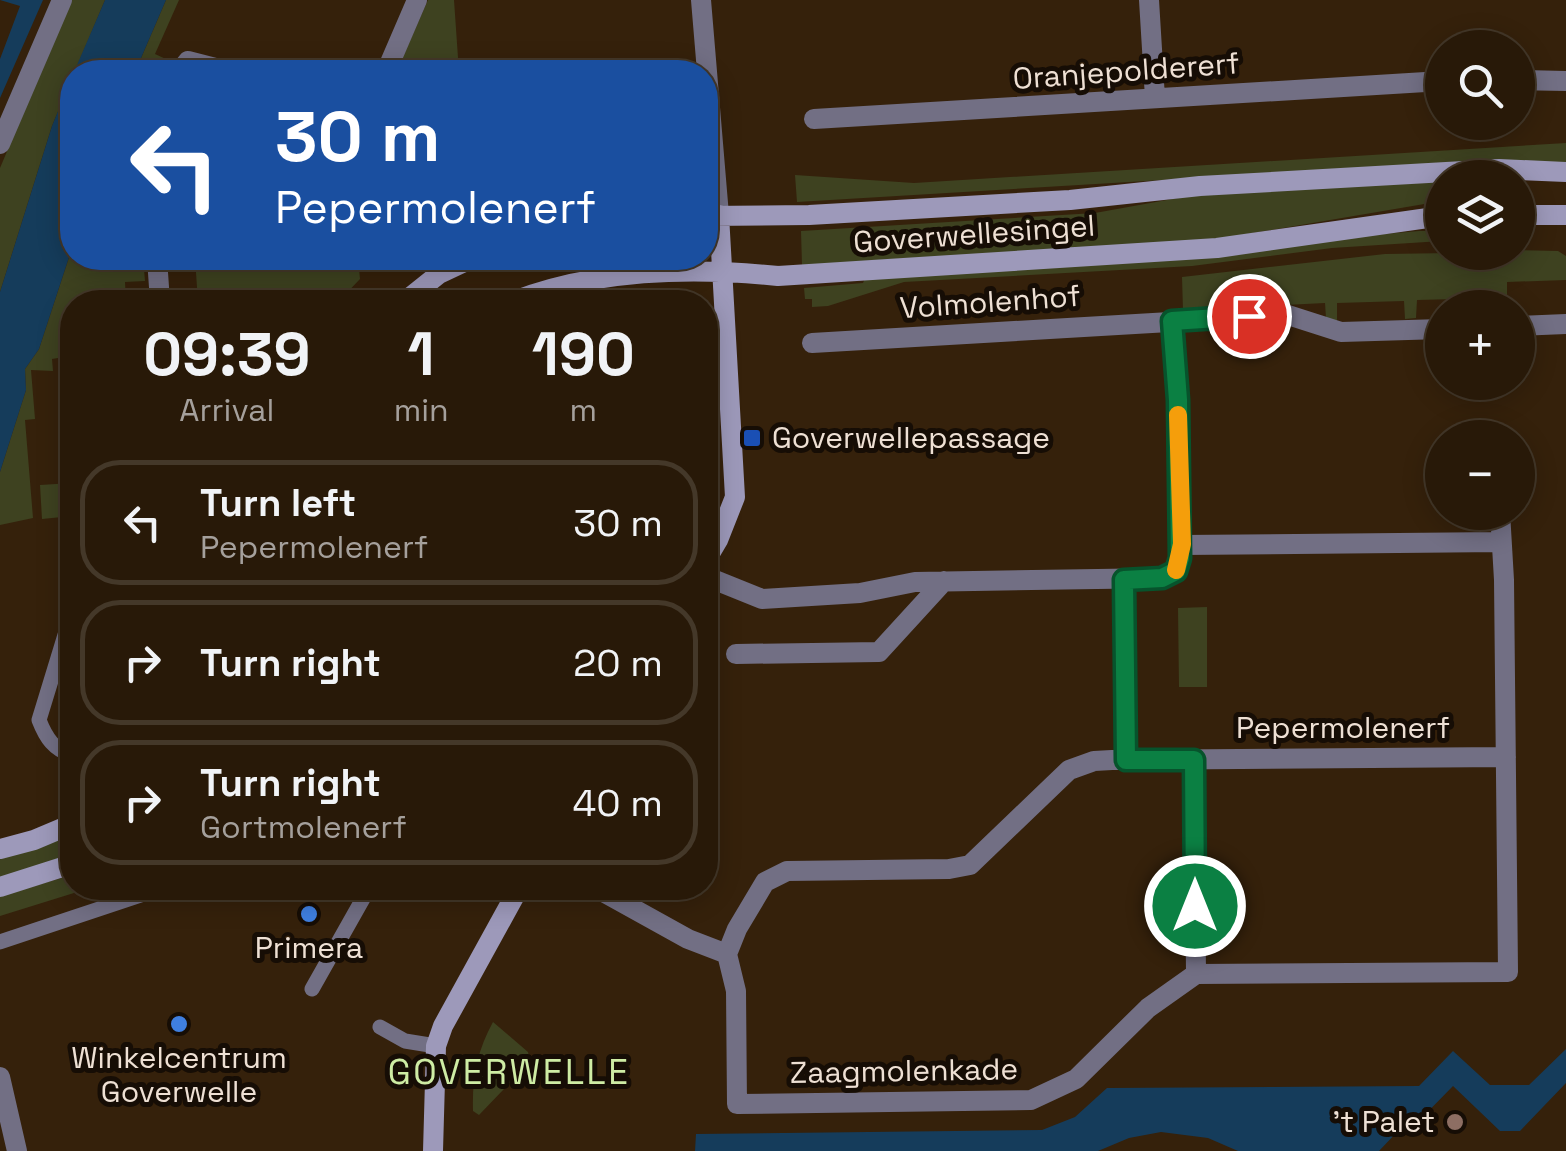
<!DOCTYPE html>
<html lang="en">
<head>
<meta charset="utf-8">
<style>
	body { margin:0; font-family:"Space Grotesk",sans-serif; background:#342616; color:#f1f3f6; height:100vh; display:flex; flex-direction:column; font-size:38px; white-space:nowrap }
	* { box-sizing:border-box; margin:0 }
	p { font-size:32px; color:#a5a09c }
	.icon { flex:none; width:55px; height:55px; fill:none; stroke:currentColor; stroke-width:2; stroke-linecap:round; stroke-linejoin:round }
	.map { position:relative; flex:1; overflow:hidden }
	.sheet { position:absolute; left:60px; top:290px; width:658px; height:610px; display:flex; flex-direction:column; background:#281908; border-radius:40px; box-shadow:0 5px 25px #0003,0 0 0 2px #443829 }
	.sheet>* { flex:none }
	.banner { position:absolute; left:60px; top:60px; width:658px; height:210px; border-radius:40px; box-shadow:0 5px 25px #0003,0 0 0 2px #443829; background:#1a4fa0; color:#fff; overflow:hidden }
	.controls { position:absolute; left:1425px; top:30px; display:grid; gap:20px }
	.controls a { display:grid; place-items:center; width:110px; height:110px; border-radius:50%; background:#281908; box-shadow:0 5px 25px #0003,0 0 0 2px #443829; font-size:50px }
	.pin { position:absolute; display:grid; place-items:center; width:85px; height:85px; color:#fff; margin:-42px; border:5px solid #fff; border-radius:50%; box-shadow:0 2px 10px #0007 }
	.me { position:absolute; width:110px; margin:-55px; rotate:0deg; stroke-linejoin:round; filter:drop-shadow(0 0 8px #0008) }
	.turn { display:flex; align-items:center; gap:35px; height:210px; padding:0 50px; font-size:45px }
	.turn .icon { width:130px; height:130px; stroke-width:2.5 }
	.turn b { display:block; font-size:70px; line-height:85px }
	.eta { display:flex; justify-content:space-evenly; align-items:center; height:170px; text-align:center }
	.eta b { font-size:60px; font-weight:700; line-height:70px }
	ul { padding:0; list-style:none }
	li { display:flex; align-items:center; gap:30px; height:125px; margin:0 20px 15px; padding:0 30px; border:5px solid #443829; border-radius:40px }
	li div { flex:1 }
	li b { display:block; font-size:38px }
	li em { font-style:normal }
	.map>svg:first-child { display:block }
</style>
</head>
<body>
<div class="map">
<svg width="1566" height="1151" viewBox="0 0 1566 1151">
	<rect width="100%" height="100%" fill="#35210b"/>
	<path fill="#3e4220" d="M71,0H105L52,126L0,292V168Z
		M166,0H179L155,54L168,60L162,72H135Z
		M428,0H454L459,72H396Z
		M1566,143V163L1429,164L797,202L795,175L914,183Z
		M1442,181V201L1218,239L802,265L801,231L1095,213L1200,194Z
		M1419,231H1442V241L1332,248L1192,266L904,282L828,306L812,307V299H805L804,288L863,283L865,278Z
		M72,248V258H143L145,281L125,282L126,302H72V336L63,338L64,357L52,359L53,371L31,370L35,419L25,420L33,518L0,525V472L26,390L25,369L39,349Z
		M1518,250L1558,251L1566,256V280L1507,282V307H1494L1493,298L1417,300L1416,318L1405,319L1404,301L1337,303V322L1326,318L1325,303L1183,310L1182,277L1385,254L1518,252Z
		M195,258H358L360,279L338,302H198Z
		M72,483V516L42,519L40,485Z
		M1207,607V687H1179L1178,608Z
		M72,835V856L0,878V859Z
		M72,875V888H90L0,916V896Z
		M493,1022L528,1052L530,1062L479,1115L473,1111C472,1078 477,1051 493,1022Z"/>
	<path fill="#153c5b" d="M0,0H43L0,98V59L20,6Z
		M105,0H166L135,72H74Z
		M72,77V248L39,349L25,369L26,390L0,472V292L52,126Z
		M1566,1049V1083L1520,1131H1500L1453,1086L1408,1132H1397L1379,1151H1238L1208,1138L1161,1132L1129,1138L1098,1151H695L696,1134L1042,1130L1075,1117L1107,1088L1419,1086L1453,1051L1490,1085H1529Z"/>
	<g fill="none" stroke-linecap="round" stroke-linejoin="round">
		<path stroke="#726f84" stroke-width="15" d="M72,612L39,720C46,738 54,750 72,755
			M0,942L144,894L154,888
			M312,989L369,888
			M380,1027L405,1041L436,1046"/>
		<path stroke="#726f84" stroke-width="20" d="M701,0L719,215
			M1149,0L1155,98
			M179,72L188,61L231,72
			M386,72L417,0
			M1518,80L1566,81
			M814,119L1442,81
			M0,144L62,0
			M157,258L160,302
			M1172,321L1176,365L1182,545
			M1518,326L1566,324
			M812,343L1288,315L1341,332L1442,329
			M705,576L762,599L860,593L915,582L1162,578L1176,571L1182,545L1500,542
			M1124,580L1126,760
			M736,654L879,652L944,581
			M1194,760L1196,974
			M596,888L688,939L727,954L736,991L737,1104L1031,1100L1076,1079L1148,1008L1196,974L1508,972L1504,580L1500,512
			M727,954L737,929L765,882L787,871L949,869L970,865L1069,770L1094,761L1112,760L1506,757
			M0,1077L17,1151"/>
		<path stroke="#9d99ba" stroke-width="20" d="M1518,215H1566
			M705,216L809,215L1070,200L1200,186L1499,169L1566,172
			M404,302L439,274L473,258
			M511,302C593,270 690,267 778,276L1217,248L1442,216
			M705,562L718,540L735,497L719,215
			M0,849L34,840L72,824
			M0,887L72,864
			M433,1151L436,1046L443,1026L519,888"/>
	</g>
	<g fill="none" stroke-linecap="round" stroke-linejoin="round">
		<defs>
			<path id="route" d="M1195,906L1194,760H1126L1124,580L1162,578L1176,571L1180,558L1178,400L1172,321L1249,316"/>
		</defs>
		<use href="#route" stroke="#07532c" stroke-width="25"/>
		<use href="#route" stroke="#0b8043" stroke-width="18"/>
		<path stroke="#f59e0b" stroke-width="18" d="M1176,570L1182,544L1178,415"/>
	</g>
	<rect fill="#1a4fb4" stroke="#160d05" stroke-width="4" x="742" y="428" width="20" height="20" rx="5"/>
	<g fill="#3f7fe0" stroke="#160d05" stroke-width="4">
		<circle cx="309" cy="914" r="10"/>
		<circle cx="179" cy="1024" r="10"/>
	</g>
	<circle fill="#8d6e63" stroke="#160d05" stroke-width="4" cx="1455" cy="1122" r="10"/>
	<g text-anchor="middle" stroke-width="10" stroke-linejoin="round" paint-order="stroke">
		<g font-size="30" fill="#eee0d4" stroke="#160d05">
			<text transform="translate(1126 71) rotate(-4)" y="10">Oranjepoldererf</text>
			<text transform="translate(974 234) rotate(-4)" y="10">Goverwellesingel</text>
			<text transform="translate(990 302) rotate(-4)" y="10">Volmolenhof</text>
			<text x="1343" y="738">Pepermolenerf</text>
			<text transform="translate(904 1071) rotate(-1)" y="10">Zaagmolenkade</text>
		</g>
		<g font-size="30" fill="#eee0d4" stroke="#160d05">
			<text x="772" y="448" text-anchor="start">Goverwellepassage</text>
			<text x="309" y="958">Primera</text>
			<text x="179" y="1068">Winkelcentrum<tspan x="179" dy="34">Goverwelle</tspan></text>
			<text x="1435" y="1132" text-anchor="end">'t Palet</text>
		</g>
		<g font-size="35" letter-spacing="2.5" fill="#ceeca4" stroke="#160d05">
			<text x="509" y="1084">GOVERWELLE</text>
		</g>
	</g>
</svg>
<div class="controls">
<a><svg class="icon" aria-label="search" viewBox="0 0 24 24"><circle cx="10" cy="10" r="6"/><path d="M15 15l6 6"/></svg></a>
<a><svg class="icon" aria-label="layers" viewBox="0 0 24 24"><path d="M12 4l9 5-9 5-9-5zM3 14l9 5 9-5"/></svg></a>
<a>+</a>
<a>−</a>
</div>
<div class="pin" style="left:1249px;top:316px;background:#d93025"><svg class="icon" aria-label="arrive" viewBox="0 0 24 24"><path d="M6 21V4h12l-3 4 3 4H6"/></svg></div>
<svg class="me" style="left:1195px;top:906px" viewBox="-20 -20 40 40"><circle r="17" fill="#0b8043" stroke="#fff" stroke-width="3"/><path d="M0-11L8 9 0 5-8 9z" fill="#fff"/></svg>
<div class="banner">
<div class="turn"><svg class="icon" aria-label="left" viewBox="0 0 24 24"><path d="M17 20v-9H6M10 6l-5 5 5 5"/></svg><div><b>30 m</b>Pepermolenerf</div></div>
</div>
<section class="sheet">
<div class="eta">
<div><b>09:39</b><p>Arrival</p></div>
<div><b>1</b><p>min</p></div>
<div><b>190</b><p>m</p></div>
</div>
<ul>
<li><svg class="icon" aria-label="left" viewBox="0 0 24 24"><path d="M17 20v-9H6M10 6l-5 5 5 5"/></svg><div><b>Turn left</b><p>Pepermolenerf</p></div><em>30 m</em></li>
<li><svg class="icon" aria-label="right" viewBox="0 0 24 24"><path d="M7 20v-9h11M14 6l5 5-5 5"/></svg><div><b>Turn right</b></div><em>20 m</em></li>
<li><svg class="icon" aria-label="right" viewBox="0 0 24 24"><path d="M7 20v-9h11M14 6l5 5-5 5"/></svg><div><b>Turn right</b><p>Gortmolenerf</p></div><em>40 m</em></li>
</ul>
</section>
</div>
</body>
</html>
